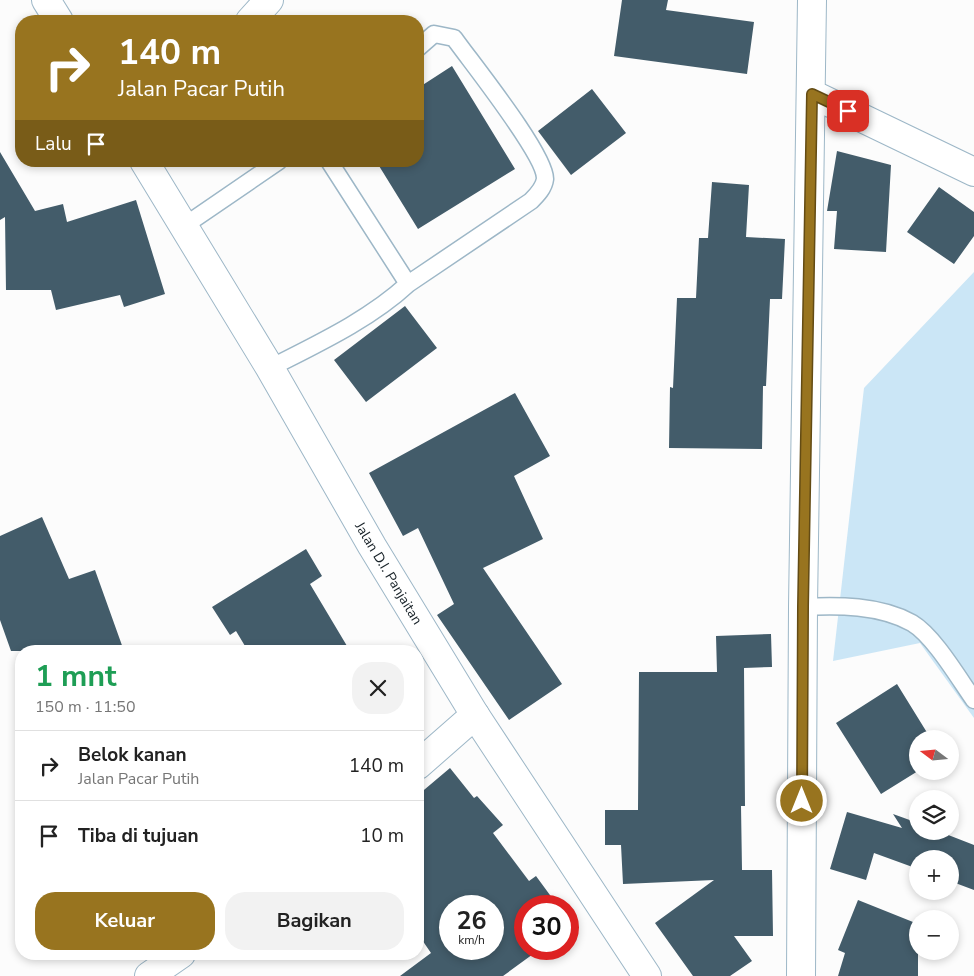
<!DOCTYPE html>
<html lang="id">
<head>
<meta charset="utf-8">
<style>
	body { margin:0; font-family:"Nunito Sans",sans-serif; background:#f2f2f2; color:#222; height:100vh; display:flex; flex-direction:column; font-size:19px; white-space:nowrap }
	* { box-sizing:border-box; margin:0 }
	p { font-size:16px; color:#767676 }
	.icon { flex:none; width:28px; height:28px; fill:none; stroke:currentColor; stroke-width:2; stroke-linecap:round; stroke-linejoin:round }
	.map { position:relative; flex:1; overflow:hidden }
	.panel { position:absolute; left:15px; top:645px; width:409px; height:315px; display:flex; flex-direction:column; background:#fff; border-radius:20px; box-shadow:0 2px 8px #0003 }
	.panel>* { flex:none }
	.top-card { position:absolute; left:15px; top:15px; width:409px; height:152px; border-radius:20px; box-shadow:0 2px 8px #0003; background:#98741f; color:#fff; overflow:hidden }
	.needle { width:32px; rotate:286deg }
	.buttons { position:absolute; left:909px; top:730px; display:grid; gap:10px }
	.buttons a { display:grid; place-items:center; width:50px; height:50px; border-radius:50%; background:#fff; box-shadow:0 2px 8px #0003; font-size:25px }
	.speed { position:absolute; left:439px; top:895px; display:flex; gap:10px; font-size:25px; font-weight:700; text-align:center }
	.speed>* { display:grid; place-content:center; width:65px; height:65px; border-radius:50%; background:#fff; box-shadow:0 2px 8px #0003; line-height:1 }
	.speed small { font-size:12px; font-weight:400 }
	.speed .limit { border:8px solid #d22; background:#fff; color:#111 }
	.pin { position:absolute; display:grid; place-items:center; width:42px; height:42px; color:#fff; margin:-21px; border-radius:10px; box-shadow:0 2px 8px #0006 }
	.me { position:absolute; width:55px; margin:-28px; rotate:0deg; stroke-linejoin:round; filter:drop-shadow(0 0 4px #0008) }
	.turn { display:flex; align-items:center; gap:18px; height:105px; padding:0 20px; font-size:22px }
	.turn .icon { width:65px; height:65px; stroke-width:2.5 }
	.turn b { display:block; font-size:35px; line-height:42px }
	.then { display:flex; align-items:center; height:48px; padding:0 20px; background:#0003; gap:10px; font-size:19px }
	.round { display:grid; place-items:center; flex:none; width:52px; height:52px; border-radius:20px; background:#f2f2f2 }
	.summary { display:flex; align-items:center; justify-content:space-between; height:85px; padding:0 20px }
	h1 { font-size:30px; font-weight:700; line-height:38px; color:#1e9e55 }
	.cta { display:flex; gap:10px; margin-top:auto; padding:10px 20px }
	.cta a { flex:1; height:58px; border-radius:20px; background:#98741f; color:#fff; font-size:20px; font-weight:700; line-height:58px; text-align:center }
	.cta a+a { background:#f2f2f2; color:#222 }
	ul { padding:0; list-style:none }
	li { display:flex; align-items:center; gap:15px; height:70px; padding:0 20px; border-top:1px solid #e0e0e0 }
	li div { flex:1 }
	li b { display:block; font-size:19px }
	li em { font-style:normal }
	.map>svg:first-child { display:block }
</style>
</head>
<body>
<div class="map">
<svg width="974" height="976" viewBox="0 0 974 976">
	<rect width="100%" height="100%" fill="#fcfcfc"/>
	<path fill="#cbe6f6" d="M974,272V718L920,643L833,661L864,388Z"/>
	<path fill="#435c6a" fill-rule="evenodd" d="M622,0H668L666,10L754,22L747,74L614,56Z
		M452,66L515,169L418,229L376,161H418V88Z
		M592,89L626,133L571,175L538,131Z
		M837,151L891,165L886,252L834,249L837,211H827Z
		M0,152L35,211L63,204L67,222L136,200L165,294L124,307L120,295L56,310L51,290H6L5,217L0,220Z
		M712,182L749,185L746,237L785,239L782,299H770L766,386H763L762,449L669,448L670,387L673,388L677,298H696L699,238H708Z
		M939,187L974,212V236L954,264L907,232Z
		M405,306L437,348L366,402L334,360Z
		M515,393L550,456L514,476L543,539L483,568L562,684L509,720L437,615L454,604L418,528L403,536L369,473Z
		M42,517L69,579L95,570L124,651H11L0,620V536Z
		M306,549L322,576L310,584L350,651H248L236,631L230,635L212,607Z
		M771,634L772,667L744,668L745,806H741L742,870H772L773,936H734L752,961L730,976H693L655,923L714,880L623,884L621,845H605V810H638L639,672H717L716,636Z
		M897,684L931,739H918V771L881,794L836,723Z
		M450,768L474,798L477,796L503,825L493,833L529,881L536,876L558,906H525V949H540L503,976H400L431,953L418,934V795ZM450,906H492V949H450Z
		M847,812L902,828L893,814L918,823V831H938L974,845V890L950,881V859H918V869L874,853L866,880L830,869Z
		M858,900L918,924V976H838L845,953L838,950Z"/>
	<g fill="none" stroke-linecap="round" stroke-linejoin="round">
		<defs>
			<path id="service" d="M184,226L279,161
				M408,284L531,201C537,195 544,188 545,179C546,155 471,62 454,38L434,34L418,48
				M270,368C317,344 369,320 408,284L329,161
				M803,607C837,605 880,605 912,623C934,636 959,679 974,700"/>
			<path id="minor" d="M250,21L269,0
				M812,94L974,172
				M418,765L475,715
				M149,976L181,954
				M801,976L803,607L812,0"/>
			<path id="tertiary" d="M46,0L59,21
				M144,161L270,368L372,546L475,715L647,976"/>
		</defs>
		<use href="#service" stroke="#9db7c7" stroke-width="19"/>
		<use href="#minor" stroke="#9db7c7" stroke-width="30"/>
		<use href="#tertiary" stroke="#9db7c7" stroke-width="30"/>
		<use href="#service" stroke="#fff" stroke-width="16"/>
		<use href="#minor" stroke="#fff" stroke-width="28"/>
		<use href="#tertiary" stroke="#fff" stroke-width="28"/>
	</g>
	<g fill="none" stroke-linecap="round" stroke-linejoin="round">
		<defs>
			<path id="route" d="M802,801L803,607L812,94L848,111"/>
		</defs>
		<use href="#route" stroke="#634b14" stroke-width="12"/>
		<use href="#route" stroke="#98741f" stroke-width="9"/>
	</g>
	<g text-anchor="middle" stroke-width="5" stroke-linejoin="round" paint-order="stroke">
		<g font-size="14" fill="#172127" stroke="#fff">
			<text transform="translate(389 573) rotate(59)" y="5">Jalan D.I. Panjaitan</text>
		</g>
	</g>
</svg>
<div class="buttons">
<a><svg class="needle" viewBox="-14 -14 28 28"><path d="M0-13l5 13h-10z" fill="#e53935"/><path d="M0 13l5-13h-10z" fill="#767676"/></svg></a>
<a><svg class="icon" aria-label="layers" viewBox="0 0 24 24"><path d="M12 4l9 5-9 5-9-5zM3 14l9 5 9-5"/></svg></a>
<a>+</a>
<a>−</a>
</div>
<div class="speed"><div>26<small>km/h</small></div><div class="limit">30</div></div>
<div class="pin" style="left:848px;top:111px;background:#d93025"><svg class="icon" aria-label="arrive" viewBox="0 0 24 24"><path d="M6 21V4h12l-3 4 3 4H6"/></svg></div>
<svg class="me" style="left:802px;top:801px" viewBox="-20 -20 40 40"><circle r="17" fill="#98741f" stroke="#fff" stroke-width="3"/><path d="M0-11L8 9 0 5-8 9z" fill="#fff"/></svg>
<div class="top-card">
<div class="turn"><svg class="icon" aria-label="right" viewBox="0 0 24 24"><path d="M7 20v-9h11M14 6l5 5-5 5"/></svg><div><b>140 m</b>Jalan Pacar Putih</div></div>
<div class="then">Lalu<svg class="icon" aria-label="arrive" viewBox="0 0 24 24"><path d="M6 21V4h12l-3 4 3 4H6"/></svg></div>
</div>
<section class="panel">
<div class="summary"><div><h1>1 mnt</h1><p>150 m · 11:50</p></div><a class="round"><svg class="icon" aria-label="close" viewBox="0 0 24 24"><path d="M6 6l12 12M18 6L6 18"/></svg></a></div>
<ul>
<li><svg class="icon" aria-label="right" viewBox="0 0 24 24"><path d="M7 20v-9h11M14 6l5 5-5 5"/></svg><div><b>Belok kanan</b><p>Jalan Pacar Putih</p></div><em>140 m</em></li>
<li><svg class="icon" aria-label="arrive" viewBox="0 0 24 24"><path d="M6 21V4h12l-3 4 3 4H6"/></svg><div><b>Tiba di tujuan</b></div><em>10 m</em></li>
</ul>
<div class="cta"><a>Keluar</a><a>Bagikan</a></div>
</section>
</div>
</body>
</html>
